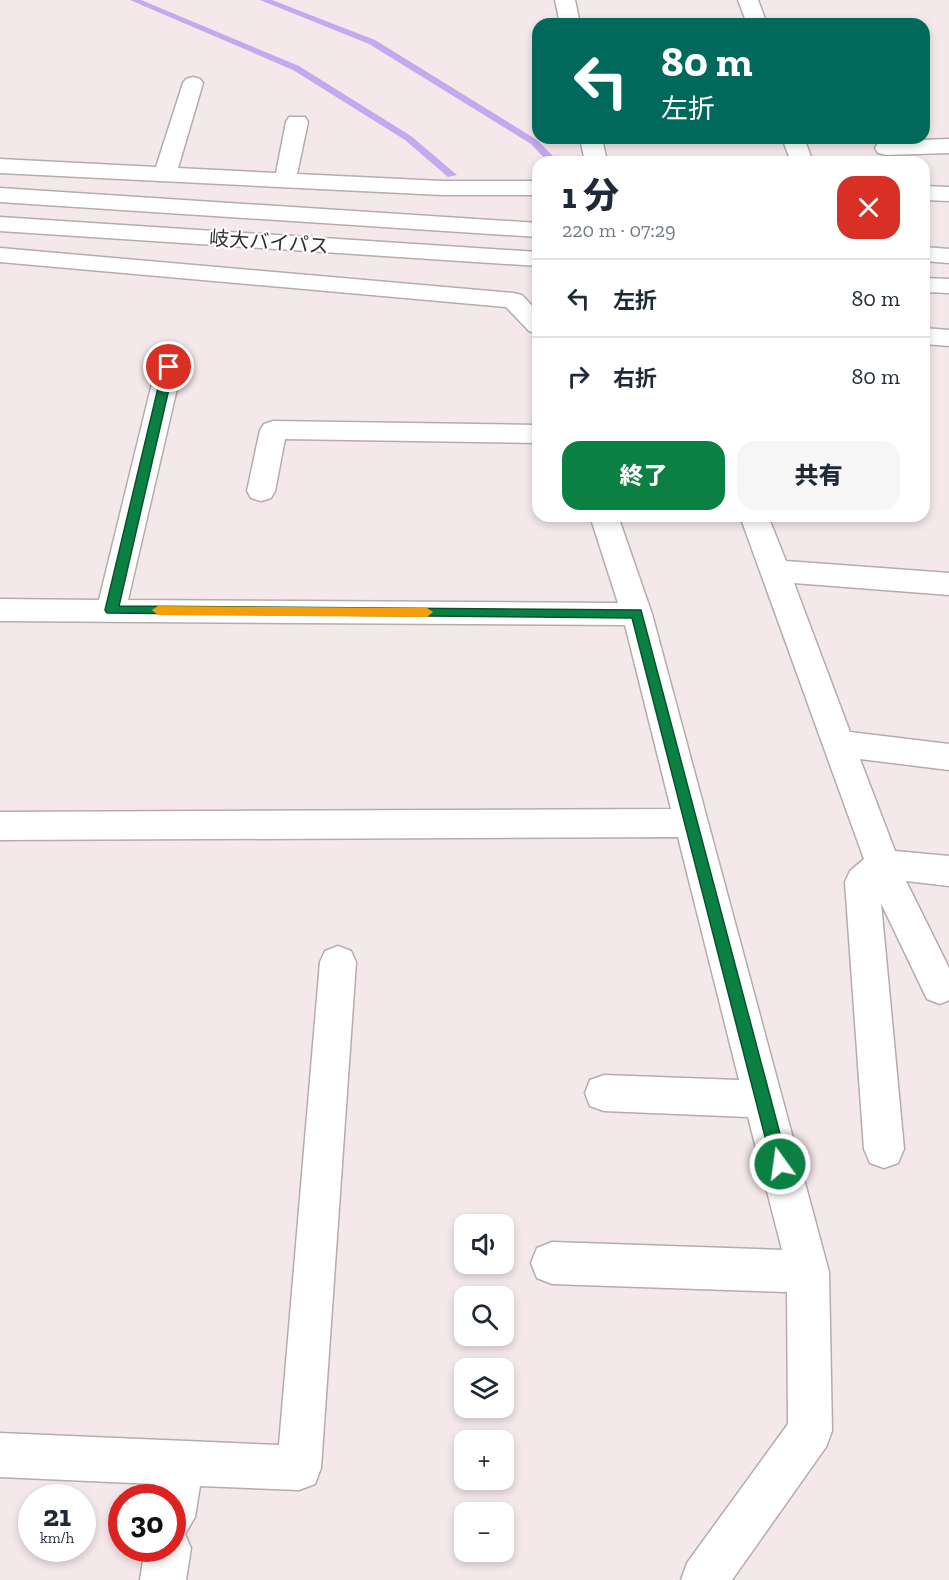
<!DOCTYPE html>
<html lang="ja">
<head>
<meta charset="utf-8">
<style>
	body { margin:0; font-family:"Zilla Slab","Noto Sans JP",serif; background:#f6f6f7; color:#1f2937; height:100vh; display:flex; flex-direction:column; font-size:22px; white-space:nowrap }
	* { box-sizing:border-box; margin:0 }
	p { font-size:20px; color:#747a83 }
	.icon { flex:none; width:33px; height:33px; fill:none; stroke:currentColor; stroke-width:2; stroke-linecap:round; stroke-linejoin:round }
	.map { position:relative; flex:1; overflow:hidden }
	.drawer { position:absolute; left:532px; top:156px; width:398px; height:366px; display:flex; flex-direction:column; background:#fff; border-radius:18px; box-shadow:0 3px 9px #0003 }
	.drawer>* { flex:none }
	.guide { position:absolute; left:532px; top:18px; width:398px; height:126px; border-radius:18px; box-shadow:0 3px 9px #0003; background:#00695c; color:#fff; overflow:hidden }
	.controls { position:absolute; left:454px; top:1214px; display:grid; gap:12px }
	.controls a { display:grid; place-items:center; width:60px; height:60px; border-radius:12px; background:#fff; box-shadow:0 3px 9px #0003; font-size:30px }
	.speed { position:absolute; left:18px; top:1484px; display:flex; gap:12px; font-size:30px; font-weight:700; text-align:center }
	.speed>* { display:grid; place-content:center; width:78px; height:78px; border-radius:50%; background:#fff; box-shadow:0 3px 9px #0003; line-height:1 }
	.speed small { font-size:15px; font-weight:400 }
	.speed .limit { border:9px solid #d22; background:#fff; color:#111 }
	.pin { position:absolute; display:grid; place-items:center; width:51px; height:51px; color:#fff; margin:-26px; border:3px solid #fff; border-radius:50%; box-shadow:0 2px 6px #0007 }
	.me { position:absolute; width:66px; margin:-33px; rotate:346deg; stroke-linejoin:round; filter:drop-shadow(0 0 4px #0008) }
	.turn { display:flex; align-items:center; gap:21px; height:126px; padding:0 30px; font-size:27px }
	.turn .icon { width:78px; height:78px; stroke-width:2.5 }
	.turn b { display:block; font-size:42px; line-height:51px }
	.round { display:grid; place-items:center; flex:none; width:63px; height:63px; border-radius:18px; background:#f6f6f7 }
	.overview { display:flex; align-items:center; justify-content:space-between; height:102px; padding:0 30px }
	h1 { font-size:36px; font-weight:800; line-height:45px }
	.button { display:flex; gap:12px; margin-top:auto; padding:12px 30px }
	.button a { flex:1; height:69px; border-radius:18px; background:#0b8043; color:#fff; font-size:24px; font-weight:800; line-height:69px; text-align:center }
	.button a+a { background:#f6f6f7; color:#1f2937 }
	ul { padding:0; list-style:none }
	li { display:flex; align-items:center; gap:18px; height:78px; padding:0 30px; border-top:2px solid #e0e1e3 }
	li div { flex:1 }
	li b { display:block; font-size:22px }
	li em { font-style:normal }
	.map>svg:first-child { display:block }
</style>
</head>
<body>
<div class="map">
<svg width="949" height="1580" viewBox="0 0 949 1580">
	<rect width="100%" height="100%" fill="#f4e8ea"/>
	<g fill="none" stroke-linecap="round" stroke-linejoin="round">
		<path fill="#c5a9ee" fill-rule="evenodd" d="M130,0H141L299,66L411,136L457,175L448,177L405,140L293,70Z
			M260,0H272L375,40L537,140L559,162H548L531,144L369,44Z"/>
		<defs>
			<path id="minor" d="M555,0H575L580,24H560Z
				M738,0H758L767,24H747Z
				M193,77L200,79L203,83L178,168L276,173L286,122L289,117H305L308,122L297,174L442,181H538V195H442L0,173V159L156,167L183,83L186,79Z
				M580,138H602L607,162H585Z
				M782,138H804L813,162H791Z
				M949,139V153L886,155L878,153L875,148L878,143L886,141Z
				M924,186L949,187V201L924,200Z
				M0,248L513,293L522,295L538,312V334L529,331L506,307L0,262Z
				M924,328L949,330V346L924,344Z
				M169,359L178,361L182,367L128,600L618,603L590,516H618L652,614L829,1272L832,1431L826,1447L732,1580H681L687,1563L788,1424L787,1292L552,1284L537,1278L531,1263L537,1248L552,1242L782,1250L748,1117L604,1111L590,1106L585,1093L590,1080L604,1075L739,1080L678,837L0,840V812L671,809L625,625L0,621V599L99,600L156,367L160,361Z
				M273,421L538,425V443L285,439L275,491L271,498L261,501L251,498L247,491L260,430L264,424Z
				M740,516H768L786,561L949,573V595L794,583L850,732L949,744V770L860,759L895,851L949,856V886L906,881L949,968V1000L940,1004L927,999L881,903L904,1149L898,1163L884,1168L870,1163L864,1149L845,882L850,871L864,859Z
				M338,946L351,951L356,962L321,1468L315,1484L299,1490L200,1486L195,1517L185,1534L191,1548L186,1580H140L145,1548H172V1497H153L155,1484L0,1477V1433L279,1445L320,962L325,951Z"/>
			<path id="trunk" d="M0,188L538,223V237L0,202Z
				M0,217L538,252V266L0,231Z
				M924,247L949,249V263L924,261Z
				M924,278L949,279V293L924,292Z"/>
		</defs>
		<use href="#minor" stroke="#b6abad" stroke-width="3"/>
		<use href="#trunk" stroke="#b6abad" stroke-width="3"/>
		<use href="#minor" fill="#fff" fill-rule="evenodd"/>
		<use href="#trunk" fill="#fff" fill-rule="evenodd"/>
	</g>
	<path fill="#0b8043" stroke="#07532c" stroke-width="1.5" d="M169,364L174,367L119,606L641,610L788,1164L786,1169L780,1172L775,1169L772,1164L632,618L107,613L105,610L163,367Z"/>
	<path fill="#f59e0b" d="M158,606L427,608L433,612L427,617L158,615L152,610Z"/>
	<g text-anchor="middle" stroke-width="4.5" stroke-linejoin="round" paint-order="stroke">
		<g font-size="20" fill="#332f2f" stroke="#fff">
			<text transform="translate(269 242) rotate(4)" y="7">岐大バイパス</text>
		</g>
	</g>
</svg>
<div class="controls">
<a><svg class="icon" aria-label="sound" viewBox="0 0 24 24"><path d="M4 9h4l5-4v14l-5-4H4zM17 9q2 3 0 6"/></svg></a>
<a><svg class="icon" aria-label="search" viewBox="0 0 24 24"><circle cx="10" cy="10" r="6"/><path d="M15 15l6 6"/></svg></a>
<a><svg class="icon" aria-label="layers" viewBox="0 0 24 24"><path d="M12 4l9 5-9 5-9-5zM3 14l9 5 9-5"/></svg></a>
<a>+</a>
<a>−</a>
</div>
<div class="speed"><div>21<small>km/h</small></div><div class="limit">30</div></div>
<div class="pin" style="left:169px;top:367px;background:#d93025"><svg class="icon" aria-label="arrive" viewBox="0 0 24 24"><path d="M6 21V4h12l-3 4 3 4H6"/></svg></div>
<svg class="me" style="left:780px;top:1164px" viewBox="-20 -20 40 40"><circle r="17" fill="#0b8043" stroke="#fff" stroke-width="3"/><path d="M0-11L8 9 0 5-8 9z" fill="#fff"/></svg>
<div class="guide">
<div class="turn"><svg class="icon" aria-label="left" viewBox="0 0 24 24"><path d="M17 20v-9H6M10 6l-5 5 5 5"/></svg><div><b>80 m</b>左折</div></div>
</div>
<section class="drawer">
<div class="overview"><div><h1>1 分</h1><p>220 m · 07:29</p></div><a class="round" style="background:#d93025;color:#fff"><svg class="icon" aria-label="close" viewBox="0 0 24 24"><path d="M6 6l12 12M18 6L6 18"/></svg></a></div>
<ul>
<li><svg class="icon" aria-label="left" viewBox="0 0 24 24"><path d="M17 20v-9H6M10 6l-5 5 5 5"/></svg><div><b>左折</b></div><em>80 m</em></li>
<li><svg class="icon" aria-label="right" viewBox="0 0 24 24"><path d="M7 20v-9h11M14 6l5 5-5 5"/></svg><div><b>右折</b></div><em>80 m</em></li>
</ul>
<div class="button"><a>終了</a><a>共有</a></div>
</section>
</div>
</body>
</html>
